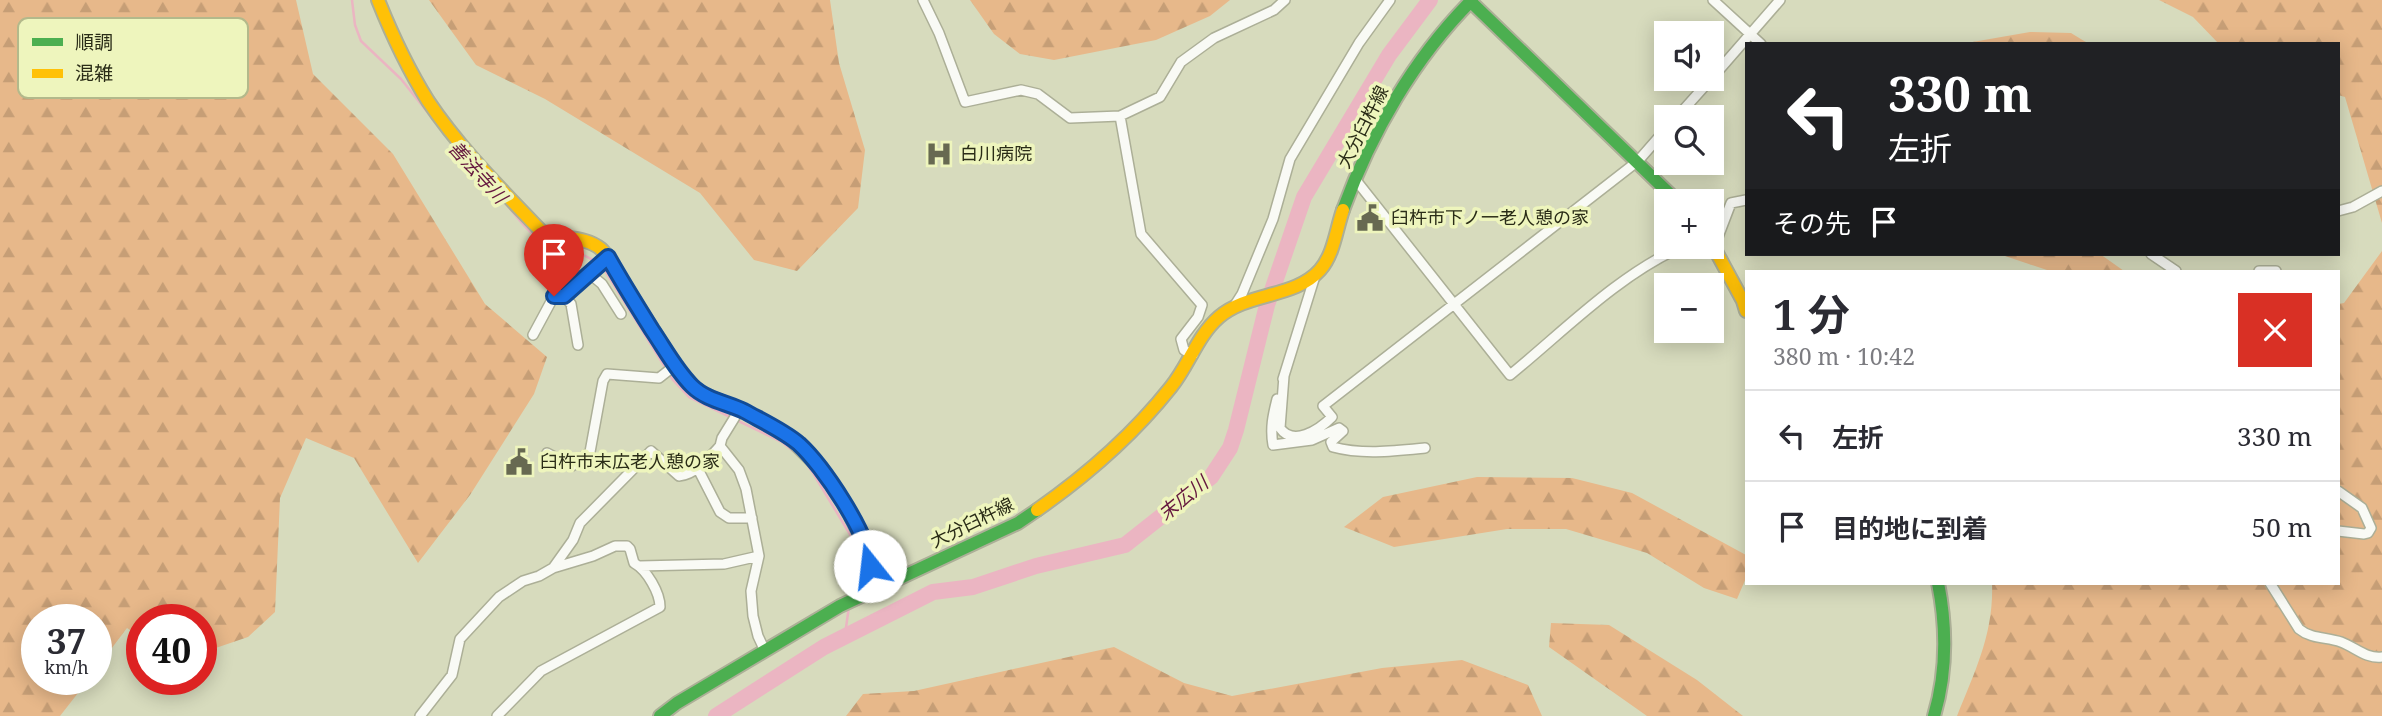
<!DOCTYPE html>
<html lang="ja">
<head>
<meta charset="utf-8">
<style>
	body { margin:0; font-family:"Noto Serif","Noto Sans JP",serif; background:#f2f2f3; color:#2b2b33; height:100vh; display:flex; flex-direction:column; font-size:26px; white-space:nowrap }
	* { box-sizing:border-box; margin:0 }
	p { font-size:23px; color:#7c7c81 }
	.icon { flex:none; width:38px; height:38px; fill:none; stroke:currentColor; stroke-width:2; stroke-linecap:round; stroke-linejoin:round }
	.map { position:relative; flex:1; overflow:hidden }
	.side { position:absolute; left:1745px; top:270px; width:595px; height:315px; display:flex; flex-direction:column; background:#fff; border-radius:0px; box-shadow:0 4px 18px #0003 }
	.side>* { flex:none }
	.hud { position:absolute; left:1745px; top:42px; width:595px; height:214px; border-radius:0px; box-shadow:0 4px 18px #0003; background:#202124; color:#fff; overflow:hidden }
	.fabs { position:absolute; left:1654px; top:21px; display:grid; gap:14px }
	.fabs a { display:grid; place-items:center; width:70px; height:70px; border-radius:0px; background:#fff; box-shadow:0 4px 18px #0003; font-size:35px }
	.speed { position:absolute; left:21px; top:604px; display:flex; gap:14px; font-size:35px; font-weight:700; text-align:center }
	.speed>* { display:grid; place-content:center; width:91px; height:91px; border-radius:50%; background:#fff; box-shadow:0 4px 18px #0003; line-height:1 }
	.speed small { font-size:18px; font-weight:400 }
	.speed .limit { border:10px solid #d22; background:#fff; color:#111 }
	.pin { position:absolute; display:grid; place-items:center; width:60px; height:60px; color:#fff; margin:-72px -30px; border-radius:50% 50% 50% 0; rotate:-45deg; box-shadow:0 0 7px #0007 }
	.pin .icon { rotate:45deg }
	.me { position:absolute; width:77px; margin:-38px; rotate:344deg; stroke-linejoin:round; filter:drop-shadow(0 0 5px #0008) }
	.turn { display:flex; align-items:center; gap:24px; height:147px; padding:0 28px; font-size:32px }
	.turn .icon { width:91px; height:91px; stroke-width:2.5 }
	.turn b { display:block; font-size:49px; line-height:60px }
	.then { display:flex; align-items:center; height:66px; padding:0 28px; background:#0003; gap:14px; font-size:26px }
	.round { display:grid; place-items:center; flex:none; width:74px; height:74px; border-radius:0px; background:#f2f2f3 }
	.headline { display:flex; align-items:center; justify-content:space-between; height:119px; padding:0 28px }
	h1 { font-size:42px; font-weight:700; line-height:52px }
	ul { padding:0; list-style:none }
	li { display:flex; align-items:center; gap:21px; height:91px; padding:0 28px; border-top:2px solid #e1e1e2 }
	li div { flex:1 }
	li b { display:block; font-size:26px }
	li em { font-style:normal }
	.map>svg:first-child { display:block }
</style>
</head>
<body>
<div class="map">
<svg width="2382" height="716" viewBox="0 0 2382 716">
	<defs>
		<pattern id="forest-firs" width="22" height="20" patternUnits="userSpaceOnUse" patternTransform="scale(1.75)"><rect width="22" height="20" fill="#e7b88a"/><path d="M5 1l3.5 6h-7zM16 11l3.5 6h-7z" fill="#c69e76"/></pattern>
	</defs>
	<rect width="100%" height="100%" fill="#d7dbbd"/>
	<path fill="url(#forest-firs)" d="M0,0H296L313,74L393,154L485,304L547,357L534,394L470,495L418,563L354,458L306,438L280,498L275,612L248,637L201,653V620H142V638L127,628L96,669V620H37V679H89L60,716H0Z
		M429,0H830L839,63L865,150L858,208L797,271L754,260L700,193L545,99L476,65Z
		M970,0H1230L1210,16L1156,40L1054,60L1020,54L994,34Z
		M2159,0H2382V223L2345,97L2338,95V44H2219L2193,17Z
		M2030,32L2071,33L2089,44H1961Z
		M2382,251V716H1957C1975,671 1994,633 1992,583H2338V304L2344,303Z
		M1999,254H2100L2124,271H2050Z
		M1477,477L1572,478L1632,493L1746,555V578L1737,599L1704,588L1647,553L1566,529H1507L1394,547L1344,527L1383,497Z
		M1551,623L1609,625L1697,680L1743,716H1647L1549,647Z
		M1114,647L1184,683L1232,696L1382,668L1462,660L1528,685L1542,716H846L863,694L914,691Z"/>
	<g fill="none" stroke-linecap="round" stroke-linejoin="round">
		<path stroke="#ebb5c2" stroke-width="2.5" d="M352,0L355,25L361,41L401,79L460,153
			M498,194C509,207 529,235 544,242C566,251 588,252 604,269L673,380L689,397L782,442L803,459L813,473L854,541L857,567L851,596
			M845,635L849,606"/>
		<path stroke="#ebb5c2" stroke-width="16" d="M716,716L824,647L933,592L973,587L1036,566L1125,545L1211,477L1230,448L1236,430L1267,305L1304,197L1389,55L1430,0"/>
		<defs>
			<path id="street" d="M923,0L939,33L965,102L1021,90L1038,94L1070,118L1120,116L1160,97L1181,62L1214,38L1274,10L1285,0
				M1713,0L1761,44
				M1712,78L1780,0
				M1120,116L1141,234L1202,305L1198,317L1181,339L1184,350L1193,355
				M1677,117L1711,79
				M1355,179L1510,375C1564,331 1617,276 1681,247
				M2338,211L2353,207L2382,191
				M1712,245L1718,237L1731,203L1746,200
				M2151,254L2176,271
				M2259,271H2276
				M590,274L602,284L621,314
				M554,296H564L605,260
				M564,296L571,304L578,345
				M1235,305L1242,294L1273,219L1290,159L1359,43L1390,0
				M533,335L554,296L555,285
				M1284,376L1280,428C1293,447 1319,430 1332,417L1323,406L1638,161L1666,129
				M1283,379L1315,276
				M1277,399C1273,415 1270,428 1273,445L1312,440L1339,428L1343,431L1331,442L1333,447C1362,455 1395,451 1425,448
				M738,412L722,438L720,446L739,470L746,489L759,556L751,591L753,616L758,636L765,651
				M547,453L572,466L590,452L603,381L607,374L659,378L673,367
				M698,469L720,512L729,518H752
				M2338,491L2362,508L2371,528L2368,533L2364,534L2338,531
				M640,566L724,564L759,556
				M553,568L573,540L580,523L651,451L679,476C695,475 709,458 720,446
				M2270,583L2299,629C2311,639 2327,637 2341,642C2355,647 2366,659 2382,657
				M420,716L452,675L460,639L499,597L523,581L539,576L553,568L593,556L615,546H627L630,549L634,563C647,570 660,593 660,607L541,671L497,716"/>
			<path id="fast" d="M1470,1L1677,201
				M1343,210C1371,133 1414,58 1472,0
				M626,287L675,365L692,386L705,395L746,412L790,438L819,467L843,501L869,553L867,593
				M660,716L677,703L840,606L1018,523L1037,510
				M1934,716C1947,672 1947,628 1938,583"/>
			<path id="slow" d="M378,0C392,35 408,69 428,101C460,149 502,190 541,231C559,240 584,235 601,249C611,258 618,276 626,287
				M1712,244L1743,301L1746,311
				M1037,510C1087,475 1133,435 1171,387C1189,365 1197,336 1219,317C1248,292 1295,298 1320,270C1334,254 1336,230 1343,210"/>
		</defs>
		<use href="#street" stroke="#acaf97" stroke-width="12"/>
		<use href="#fast" stroke="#acaf97" stroke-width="16"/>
		<use href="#slow" stroke="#acaf97" stroke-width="16"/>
		<use href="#street" stroke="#f9faf5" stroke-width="9"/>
		<use href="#fast" stroke="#4caf50" stroke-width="12"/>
		<use href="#slow" stroke="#ffc107" stroke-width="12"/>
	</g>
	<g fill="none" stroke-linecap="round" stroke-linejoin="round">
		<defs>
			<path id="route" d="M554,296H564L608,257C622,282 637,306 652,330C665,349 676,370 692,386C706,400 728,403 744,411C762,421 784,431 799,444C822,465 870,535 870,566"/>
		</defs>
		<use href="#route" stroke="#114b97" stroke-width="18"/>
		<use href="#route" stroke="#1a73e8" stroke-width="12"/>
	</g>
	<defs>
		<symbol id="hospital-bare" viewBox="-9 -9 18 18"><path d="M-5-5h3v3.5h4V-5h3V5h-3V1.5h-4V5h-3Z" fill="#676951" stroke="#eef5bd" stroke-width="2.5" paint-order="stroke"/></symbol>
		<symbol id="civic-bare" viewBox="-9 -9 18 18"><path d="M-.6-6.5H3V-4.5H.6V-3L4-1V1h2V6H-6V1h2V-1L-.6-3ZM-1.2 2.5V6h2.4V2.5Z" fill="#676951" stroke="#eef5bd" stroke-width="2.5" paint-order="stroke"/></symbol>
	</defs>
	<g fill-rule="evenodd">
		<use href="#hospital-bare" x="920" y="135" width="38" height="38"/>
		<use href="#civic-bare" x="1351" y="199" width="38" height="38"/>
		<use href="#civic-bare" x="500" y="443" width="38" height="38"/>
	</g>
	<g text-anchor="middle" stroke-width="7" stroke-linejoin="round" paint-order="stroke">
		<g font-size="18" fill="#2a2c17" stroke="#eef5bd">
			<text transform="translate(1363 127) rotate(-63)" y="6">大分臼杵線</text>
			<text transform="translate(972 523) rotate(-26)" y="6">大分臼杵線</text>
		</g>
		<g font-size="18" fill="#2a2c17" stroke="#eef5bd" text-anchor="start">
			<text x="960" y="160">白川病院</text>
			<text x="1391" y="224">臼杵市下ノ一老人憩の家</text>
			<text x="540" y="468">臼杵市末広老人憩の家</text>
		</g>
		<g font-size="19" font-style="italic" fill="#65183f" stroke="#eef5bd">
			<text transform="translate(478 172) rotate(48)" y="7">善法寺川</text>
			<text transform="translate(1183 498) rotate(-39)" y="7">末広川</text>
		</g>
	</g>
	<rect x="18" y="18" width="230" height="80" rx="10" fill="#eef5bd" stroke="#b3b98b" stroke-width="2"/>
	<rect x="32" y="38" width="31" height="8" fill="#4caf50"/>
	<rect x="32" y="69" width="31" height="9" fill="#ffc107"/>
	<g font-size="19" fill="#2a2c17">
		<text x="75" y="49">順調</text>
		<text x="75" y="80">混雑</text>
	</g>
</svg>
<div class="fabs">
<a><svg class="icon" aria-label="sound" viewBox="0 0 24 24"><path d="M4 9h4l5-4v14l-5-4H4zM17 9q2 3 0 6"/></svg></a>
<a><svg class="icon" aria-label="search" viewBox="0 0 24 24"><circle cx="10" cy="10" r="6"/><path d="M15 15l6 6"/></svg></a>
<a>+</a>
<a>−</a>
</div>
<div class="speed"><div>37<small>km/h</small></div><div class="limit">40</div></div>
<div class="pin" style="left:554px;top:296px;background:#d93025"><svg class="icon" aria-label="arrive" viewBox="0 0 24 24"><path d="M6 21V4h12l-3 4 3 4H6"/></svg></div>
<svg class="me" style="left:870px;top:566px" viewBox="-20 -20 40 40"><circle r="19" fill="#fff"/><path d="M0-13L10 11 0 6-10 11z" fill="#1a73e8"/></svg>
<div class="hud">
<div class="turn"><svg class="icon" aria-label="left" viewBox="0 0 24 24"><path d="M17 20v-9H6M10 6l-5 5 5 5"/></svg><div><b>330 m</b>左折</div></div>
<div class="then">その先<svg class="icon" aria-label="arrive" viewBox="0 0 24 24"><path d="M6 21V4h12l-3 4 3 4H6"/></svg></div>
</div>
<section class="side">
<div class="headline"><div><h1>1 分</h1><p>380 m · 10:42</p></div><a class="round" style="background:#d93025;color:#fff"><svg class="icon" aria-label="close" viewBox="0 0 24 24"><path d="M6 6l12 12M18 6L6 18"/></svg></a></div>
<ul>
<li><svg class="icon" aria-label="left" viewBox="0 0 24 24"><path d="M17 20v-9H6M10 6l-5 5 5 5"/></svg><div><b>左折</b></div><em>330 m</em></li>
<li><svg class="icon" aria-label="arrive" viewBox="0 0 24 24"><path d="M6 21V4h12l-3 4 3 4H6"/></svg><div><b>目的地に到着</b></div><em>50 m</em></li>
</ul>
</section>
</div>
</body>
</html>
